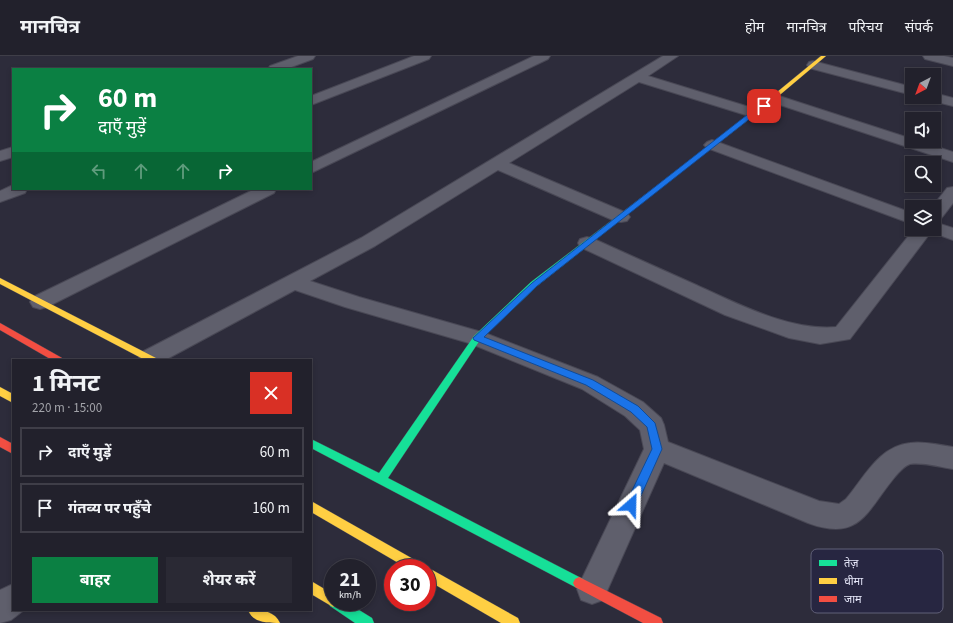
<!DOCTYPE html>
<html lang="hi">
<head>
<meta charset="utf-8">
<style>
	body { margin:0; font-family:"Source Sans 3","Noto Sans Devanagari",sans-serif; background:#2a2934; color:#f1f3f6; height:100vh; display:flex; flex-direction:column; font-size:15px; white-space:nowrap }
	* { box-sizing:border-box; margin:0 }
	p { font-size:13px; color:#a2a3a9 }
	.icon { flex:none; width:22px; height:22px; fill:none; stroke:currentColor; stroke-width:2; stroke-linecap:round; stroke-linejoin:round }
	.map { position:relative; flex:1; overflow:hidden }
	.panel { position:absolute; left:12px; top:303px; width:300px; height:252px; display:flex; flex-direction:column; background:#22212c; border-radius:0px; box-shadow:0 2px 6px #0003,0 0 0 1px #3f3e48 }
	.panel>* { flex:none }
	.banner { position:absolute; left:12px; top:12px; width:300px; height:122px; border-radius:0px; box-shadow:0 2px 6px #0003,0 0 0 1px #3f3e48; background:#0b8043; color:#fff; overflow:hidden }
	.needle { width:26px; rotate:221deg }
	.buttons { position:absolute; left:905px; top:12px; display:grid; gap:8px }
	.buttons a { display:grid; place-items:center; width:36px; height:36px; border-radius:0px; background:#22212c; box-shadow:0 2px 6px #0003,0 0 0 1px #3f3e48; font-size:20px }
	.speed { position:absolute; left:324px; top:503px; display:flex; gap:8px; font-size:20px; font-weight:700; text-align:center }
	.speed>* { display:grid; place-content:center; width:52px; height:52px; border-radius:50%; background:#22212c; box-shadow:0 2px 6px #0003,0 0 0 1px #3f3e48; line-height:1 }
	.speed small { font-size:10px; font-weight:400 }
	.speed .limit { border:6px solid #d22; background:#fff; color:#111 }
	.pin { position:absolute; display:grid; place-items:center; width:34px; height:34px; color:#fff; margin:-17px; border-radius:8px; box-shadow:0 2px 6px #0006 }
	.me { position:absolute; width:44px; margin:-22px; rotate:25deg; stroke-linejoin:round; filter:drop-shadow(0 0 3px #0008) }
	.turn { display:flex; align-items:center; gap:14px; height:84px; padding:0 20px; font-size:18px }
	.turn .icon { width:52px; height:52px; stroke-width:2.5 }
	.turn b { display:block; font-size:28px; line-height:34px }
	.lanes { display:flex; align-items:center; height:38px; padding:0 20px; background:#0003; justify-content:center; gap:20px; direction:ltr }
	.lanes .off { opacity:.35 }
	.round { display:grid; place-items:center; flex:none; width:42px; height:42px; border-radius:0px; background:#2a2934 }
	.head { display:flex; align-items:center; justify-content:space-between; height:68px; padding:0 20px }
	h1 { font-size:24px; font-weight:700; line-height:30px }
	.cta { display:flex; gap:8px; margin-top:auto; padding:8px 20px }
	.cta a { flex:1; height:46px; border-radius:0px; background:#0b8043; color:#fff; font-size:16px; font-weight:700; line-height:46px; text-align:center }
	.cta a+a { background:#2a2934; color:#f1f3f6 }
	ul { padding:0; list-style:none }
	li { display:flex; align-items:center; gap:12px; height:50px; margin:0 8px 6px; padding:0 12px; border:2px solid #3f3e48; border-radius:0px }
	li div { flex:1 }
	li b { display:block; font-size:15px }
	li em { font-style:normal }
	header { display:flex; align-items:center; gap:24px; box-sizing:border-box; height:56px; padding:0 20px; background:#22212c; border-bottom:1px solid #3f3e48 }
	header strong { font-size:19px }
	nav { display:flex; gap:22px; margin-inline-start:auto; font-size:14px }
	.map>svg:first-child { display:block }
</style>
</head>
<body>
<header>
<strong>मानचित्र</strong>
<nav><a>होम</a><a>मानचित्र</a><a>परिचय</a><a>संपर्क</a></nav>
</header>
<div class="map">
<svg width="953" height="567" viewBox="0 0 953 567">
	<rect width="100%" height="100%" fill="#2d2c3b"/>
	<g fill="none" stroke-linecap="round" stroke-linejoin="round">
		<defs>
			<path id="street" d="M298,0H315L313,3L286,13H268L270,10Z
				M414,0H431L429,3L311,49V40Z
				M534,0H550L548,3L311,117V106Z
				M663,0H678L648,20L759,54L761,57L759,60L754,61L749,60L639,26L509,107L627,157L630,161L627,165L621,166L615,165L498,114L375,190L310,225L359,241L485,277L598,321L643,346L661,362L664,369L668,386L819,445L839,448L846,443C864,422 879,390 910,387C924,385 939,389 953,391V413C940,411 923,406 910,408C904,410 898,417 894,422C866,456 860,486 808,467L664,407L603,544L592,548L581,544L577,533L644,393L640,374L625,360L582,333L469,287L345,251L295,234L165,304H140L139,302L142,296L361,182Z
				M923,0H944L953,2V10L925,3Z
				M813,5L912,31V39L809,12L807,9L809,6Z
				M934,37L953,42V50L928,44L926,41H934Z
				M773,38L912,83V85H919L953,96V106L768,45L766,42L768,39Z
				M712,84L912,157V168L707,92L704,89L707,86Z
				M13,91V101L0,105V95Z
				M13,129V133H27L25,137L0,146V135Z
				M953,131V147L940,164L934,165V151H932L947,132Z
				M255,133H276L274,137L47,251L40,253L33,251L30,246L33,241Z
				M934,166L953,172V184L931,176L850,283L820,288L789,282L725,259L580,191L578,187L580,183L587,181L594,183C627,198 660,213 694,228C736,247 789,275 836,271L914,173H934Z
				M13,528V554H24L11,564L0,567V534Z"/>
			<path id="fast" d="M661,127L664,129L663,130L537,230L480,284L388,422L583,523L585,527L583,531L579,533L575,531L311,392V383L379,417L474,280L531,226Z
				M333,540V546H346L372,562L374,567H355L330,550L328,546L330,542Z"/>
			<path id="slow" d="M821,0H826L775,43L663,130H659V128L771,41Z
				M0,222L156,302L158,304H145L0,228Z
				M0,331L13,338V347L0,340Z
				M311,445L422,508L424,512H407L311,456Z
				M427,511L518,562L520,567H501L427,524V512H425Z
				M311,525L333,538V546H339L337,549L333,551L311,538Z
				M248,554C260,554 274,554 280,567C267,567 253,567 248,554Z"/>
			<path id="jam" d="M0,267L62,302L64,304H52L0,274Z
				M0,381L13,388V398L0,391Z
				M579,521L661,562L663,567H643L575,531L573,527L575,523Z"/>
		</defs>
		<use href="#street" stroke="#494855" stroke-width="2"/>
		<use href="#fast" stroke="#494855" stroke-width="1"/>
		<use href="#slow" stroke="#494855" stroke-width="1"/>
		<use href="#jam" stroke="#494855" stroke-width="1"/>
		<use href="#street" fill="#5f5f6c" fill-rule="evenodd"/>
		<use href="#fast" fill="#16e098" fill-rule="evenodd"/>
		<use href="#slow" fill="#ffcf43" fill-rule="evenodd"/>
		<use href="#jam" fill="#f24e42" fill-rule="evenodd"/>
	</g>
	<path fill="#1a73e8" stroke="#114b97" d="M761,48L766,50L537,230L484,281L593,324L638,350L655,367L662,393L635,453L631,454L627,453L625,449L652,393L647,371L631,356L586,329L474,284L473,282L532,227Z"/>
	<rect x="811" y="493" width="132" height="64" rx="6" fill="#272641" stroke="#616078" stroke-width="1"/>
	<rect x="819" y="504" width="18" height="6" fill="#16e098"/>
	<rect x="819" y="522" width="18" height="6" fill="#ffcf43"/>
	<rect x="819" y="540" width="18" height="6" fill="#f24e42"/>
	<g font-size="11" fill="#e7e8fa">
		<text x="844" y="511">तेज़</text>
		<text x="844" y="529">धीमा</text>
		<text x="844" y="547">जाम</text>
	</g>
</svg>
<div class="buttons">
<a><svg class="needle" viewBox="-14 -14 28 28"><path d="M0-13l5 13h-10z" fill="#e53935"/><path d="M0 13l5-13h-10z" fill="#a2a3a9"/></svg></a>
<a><svg class="icon" aria-label="sound" viewBox="0 0 24 24"><path d="M4 9h4l5-4v14l-5-4H4zM17 9q2 3 0 6"/></svg></a>
<a><svg class="icon" aria-label="search" viewBox="0 0 24 24"><circle cx="10" cy="10" r="6"/><path d="M15 15l6 6"/></svg></a>
<a><svg class="icon" aria-label="layers" viewBox="0 0 24 24"><path d="M12 4l9 5-9 5-9-5zM3 14l9 5 9-5"/></svg></a>
</div>
<div class="speed"><div>21<small>km/h</small></div><div class="limit">30</div></div>
<div class="pin" style="left:764px;top:50px;background:#d93025"><svg class="icon" aria-label="arrive" viewBox="0 0 24 24"><path d="M6 21V4h12l-3 4 3 4H6"/></svg></div>
<svg class="me" style="left:631px;top:449px" viewBox="-20 -20 40 40"><path d="M0-17L14 15 0 8-14 15z" fill="#1a73e8" stroke="#fff" stroke-width="4"/></svg>
<div class="banner">
<div class="turn"><svg class="icon" aria-label="right" viewBox="0 0 24 24"><path d="M7 20v-9h11M14 6l5 5-5 5"/></svg><div><b>60 m</b>दाएँ मुड़ें</div></div>
<div class="lanes"><svg class="icon off" aria-label="left" viewBox="0 0 24 24"><path d="M17 20v-9H6M10 6l-5 5 5 5"/></svg><svg class="icon off" aria-label="ahead" viewBox="0 0 24 24"><path d="M12 20V5M6 11l6-6 6 6"/></svg><svg class="icon off" aria-label="ahead" viewBox="0 0 24 24"><path d="M12 20V5M6 11l6-6 6 6"/></svg><svg class="icon" aria-label="right" viewBox="0 0 24 24"><path d="M7 20v-9h11M14 6l5 5-5 5"/></svg></div>
</div>
<section class="panel">
<div class="head"><div><h1>1 मिनट</h1><p>220 m · 15:00</p></div><a class="round" style="background:#d93025;color:#fff"><svg class="icon" aria-label="close" viewBox="0 0 24 24"><path d="M6 6l12 12M18 6L6 18"/></svg></a></div>
<ul>
<li><svg class="icon" aria-label="right" viewBox="0 0 24 24"><path d="M7 20v-9h11M14 6l5 5-5 5"/></svg><div><b>दाएँ मुड़ें</b></div><em>60 m</em></li>
<li><svg class="icon" aria-label="arrive" viewBox="0 0 24 24"><path d="M6 21V4h12l-3 4 3 4H6"/></svg><div><b>गंतव्य पर पहुँचे</b></div><em>160 m</em></li>
</ul>
<div class="cta"><a>बाहर</a><a>शेयर करें</a></div>
</section>
</div>
</body>
</html>
